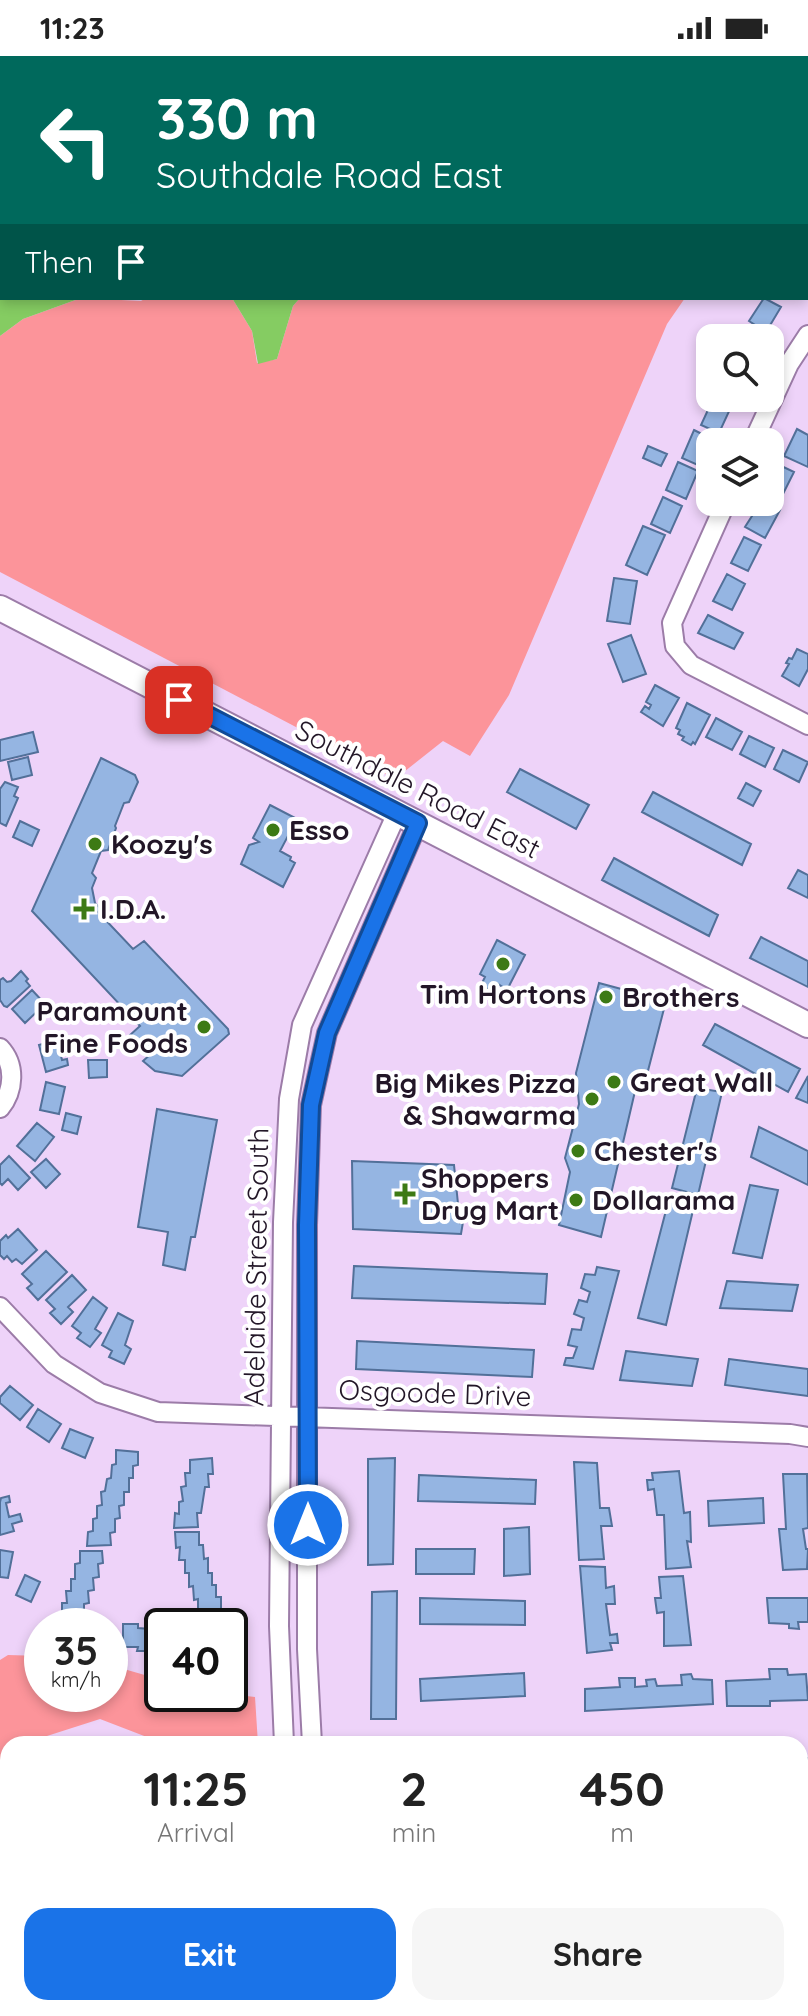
<!DOCTYPE html>
<html lang="en">
<head>
<meta charset="utf-8">
<style>
	body { margin:0; font-family:Quicksand,sans-serif; background:#f6f6f6; color:#222; height:100vh; display:flex; flex-direction:column; font-size:30px; white-space:nowrap }
	* { box-sizing:border-box; margin:0 }
	p { font-size:26px; color:#767676 }
	.icon { flex:none; width:44px; height:44px; fill:none; stroke:currentColor; stroke-width:2; stroke-linecap:round; stroke-linejoin:round }
	.map { position:relative; flex:1; overflow:hidden }
	.side { position:absolute; left:0px; top:1680px; width:808px; height:280px; display:flex; flex-direction:column; background:#fff; border-radius:24px 24px 0 0; box-shadow:0 4px 12px #0003 }
	.side>* { flex:none }
	.banner { position:absolute; left:0px; top:0px; width:808px; height:244px; box-shadow:0 4px 12px #0003; background:#00695c; color:#fff; overflow:hidden }
	.buttons { position:absolute; left:696px; top:268px; display:grid; gap:16px }
	.buttons a { display:grid; place-items:center; width:88px; height:88px; border-radius:16px; background:#fff; box-shadow:0 4px 12px #0003; font-size:40px }
	.speed { position:absolute; left:24px; top:1552px; display:flex; gap:16px; font-size:40px; font-weight:700; text-align:center }
	.speed>* { display:grid; place-content:center; width:104px; height:104px; border-radius:50%; background:#fff; box-shadow:0 4px 12px #0003; line-height:1 }
	.speed small { font-size:20px; font-weight:400 }
	.speed .limit { border:4px solid #111; border-radius:12px; background:#fff; color:#111 }
	.pin { position:absolute; display:grid; place-items:center; width:68px; height:68px; color:#fff; margin:-34px; border-radius:16px; box-shadow:0 4px 12px #0006 }
	.me { position:absolute; width:88px; margin:-44px; rotate:0deg; stroke-linejoin:round; filter:drop-shadow(0 0 6px #0008) }
	.turn { display:flex; align-items:center; gap:28px; height:168px; padding:0 24px; font-size:36px }
	.turn .icon { width:104px; height:104px; stroke-width:2.5 }
	.turn b { display:block; font-size:56px; line-height:68px }
	.then { display:flex; align-items:center; height:76px; padding:0 24px; background:#0003; gap:16px; font-size:30px }
	.eta { display:flex; justify-content:space-evenly; align-items:center; height:136px; text-align:center }
	.eta b { font-size:48px; font-weight:800; line-height:56px }
	.cta { display:flex; gap:16px; margin-top:auto; padding:16px 24px }
	.cta a { flex:1; height:92px; border-radius:24px; background:#1a73e8; color:#fff; font-size:32px; font-weight:800; line-height:92px; text-align:center }
	.cta a+a { background:#f6f6f6; color:#222 }
	.status { display:flex; justify-content:space-between; align-items:center; height:56px; padding:0 40px; background:#fff; direction:ltr }
	.status svg { height:22px; fill:currentColor }
	.map>svg:first-child { display:block }
</style>
</head>
<body>
<div class="status"><b>11:23</b><svg viewBox="0 0 49 12"><path d="M0 12V9h3v3zM5 12V6h3v6zM10 12V3h3v9zM15 12V0h3v12zM26 1h20v11H26zM47 4h2v5h-2z"/></svg></div>
<div class="map">
<svg width="808" height="1960" viewBox="0 0 808 1960">
	<rect width="100%" height="100%" fill="#eed3f9"/>
	<path fill="#fc949a" d="M81,242L141,245L146,242H232L252,275L257,307L277,303L293,250L300,242H685L667,268L509,639L470,700L443,685L395,723L0,516V280L23,263Z
		M8,1599L42,1600V1638H110V1609L162,1624V1638H229L255,1641L258,1688H165L100,1663L22,1688H8V1692L5,1694L8,1703V1787L0,1790V1604Z"/>
	<path fill="#85cc62" d="M0,0H578L580,2H2V242H81L23,263L0,280Z
		M232,242H300L293,250L277,303L258,308L252,275Z"/>
	<path fill="#95b5e2" stroke="#527099" stroke-width="2" d="M764,242L781,251L766,276L749,265Z
		M713,343L731,351L719,377L701,369Z
		M797,373L808,379V411L784,400Z
		M694,374L712,383L700,410L682,402Z
		M648,390L667,398L661,410L643,402Z
		M678,406L698,415L686,443L666,434Z
		M775,407L794,416L780,444L770,439V416Z
		M663,441L682,450L670,477L651,468Z
		M761,446L780,454L765,482L745,471Z
		M643,470L665,479L647,519L626,509Z
		M744,481L761,489L748,515L731,507Z
		M727,518L745,528L732,554L713,545Z
		M614,522L637,525L630,568L607,565Z
		M708,559L743,577L734,593L698,577Z
		M631,579L646,618L623,626L608,588Z
		M797,593L808,598V613L799,630L782,620L789,608L786,607L789,602L792,603Z
		M655,629L679,642L663,670L641,656L645,650L649,653L651,649L646,646Z
		M687,647L710,659L695,688L693,686L691,689L682,684L684,681L678,678L680,674L676,672Z
		M716,662L742,676L732,694L706,681Z
		M33,676L38,696L0,705V684Z
		M749,680L774,692L765,711L740,698Z
		M783,694L808,706L799,726L774,713Z
		M28,701L32,719L12,724L8,706Z
		M101,702L135,719L138,726L129,746L124,747L115,770L116,772L108,794L101,795L92,817L96,822L92,832L95,847L101,853L98,856L133,893L144,885L228,973L229,978L182,1020L155,1015L143,1005L152,997L145,990L143,992L129,980L140,970L32,855Z
		M520,713L589,749L576,773L507,736Z
		M5,726L18,731L14,740L18,742L6,770L0,767V733Z
		M746,727L761,735L753,750L738,742Z
		M653,736L751,788L742,809L642,756Z
		M270,749L297,763L280,795L291,801L290,804L295,807L283,831L241,808L249,789L259,786L253,782Z
		M20,765L39,774L32,790L13,781Z
		M614,802L718,859L709,880L602,824Z
		M798,814L808,819V842L788,832Z
		M761,881L808,905V931L750,902Z
		M497,884L525,899L507,934L498,928L493,936L481,929L485,921L480,918Z
		M21,915L28,923L26,925L30,930L7,951L4,950L0,944V924L3,922L7,926L11,925Z
		M599,927L666,945L643,1034L636,1031L601,1181L559,1169L570,1116L565,1102L579,1048L576,1017Z
		M32,934L45,948L25,967L12,953Z
		M715,968L800,1013L788,1036L703,989Z
		M57,984L62,1004L67,1003L68,1009L46,1016L39,989Z
		M88,1004H107V1021L89,1022Z
		M808,1020V1047L796,1042Z
		M46,1026L65,1031L59,1058L40,1054Z
		M697,1032L722,1036L698,1139L672,1132Z
		M157,1053L217,1064L195,1181H191L185,1214L163,1209L168,1176L138,1171Z
		M66,1057L81,1061L77,1078L62,1074Z
		M37,1067L54,1081L35,1105L17,1090Z
		M759,1071L808,1095V1129L751,1101Z
		M9,1100L30,1122L18,1134L8,1123L2,1129L0,1127V1109Z
		M46,1103L60,1118L46,1132L31,1116Z
		M352,1105L454,1109L460,1167L463,1166L461,1178L353,1173Z
		M750,1129L778,1134L762,1202L733,1197Z
		M670,1139L695,1146L666,1269L638,1262Z
		M18,1173L37,1194L22,1208L16,1203L12,1206L7,1200L4,1203L0,1199V1185L6,1179L8,1182Z
		M46,1195L67,1216L38,1244L27,1232L32,1228L22,1218Z
		M354,1210L547,1218L545,1248L352,1242Z
		M597,1211L619,1215L593,1313L564,1309L566,1302H573L577,1291L568,1289L572,1273L581,1274L584,1262L574,1258L579,1244L587,1246L590,1236L581,1232L585,1218L595,1219Z
		M72,1219L86,1234L68,1251L73,1256L61,1268L50,1257L55,1253L46,1244Z
		M727,1225L798,1229L792,1255L720,1252Z
		M93,1241L107,1252L95,1273L101,1277L90,1291L77,1282L81,1277L72,1270Z
		M118,1257L133,1265L125,1289L131,1293L124,1308L109,1301L112,1295L102,1289Z
		M357,1285L534,1294L532,1321L356,1313Z
		M626,1295L698,1303L692,1330L620,1324Z
		M729,1303L808,1313V1340L725,1329Z
		M10,1330L33,1349L20,1364L0,1347V1341Z
		M38,1353L61,1368L49,1386L27,1371Z
		M70,1373L93,1382L85,1402L62,1392Z
		M116,1394L138,1396V1409L133,1410V1422H129V1436H124V1449L119,1450L120,1462L115,1463V1476L110,1477L111,1489L87,1490L88,1476L93,1475V1463L97,1462V1450L102,1449L101,1436L105,1435L107,1423L111,1422L112,1409L116,1408Z
		M212,1402L213,1418H208L209,1431H205L201,1457H197L198,1471L174,1472L175,1457L179,1458V1446L183,1445L181,1431L186,1430L185,1417H190V1404Z
		M395,1402L393,1508L368,1509V1403Z
		M574,1406L597,1407L600,1452H609L612,1470H601L604,1503L579,1504Z
		M679,1415L684,1457L690,1456L691,1486L687,1485L691,1511L666,1513L664,1459H657L654,1433L648,1434L647,1424H653L652,1417Z
		M783,1418H807L808,1472L803,1473L806,1493H808L807,1513L783,1514L779,1473H786Z
		M419,1419L536,1424L535,1448L418,1445Z
		M9,1440L10,1446L6,1447L9,1461L20,1458L22,1465L12,1468L14,1475L0,1479V1446L1,1442Z
		M763,1442L764,1467L709,1470L708,1445Z
		M529,1471L530,1518L504,1520V1473Z
		M175,1476H199V1489H203L204,1503L208,1502V1517H212V1529H216V1541H221V1556L198,1557V1543L194,1544L193,1530L189,1531V1517H185V1504H179L180,1491L176,1492Z
		M416,1493H475L474,1518H416Z
		M0,1494L13,1496L8,1522L0,1521Z
		M80,1495H102L103,1507L98,1508L99,1521L93,1522L94,1534L88,1535L89,1547L84,1548V1560L79,1561L80,1570H57V1561L62,1560V1547H67L66,1535H71V1523H75V1508L80,1507Z
		M580,1510L605,1511L606,1532L614,1530L615,1548H606L610,1579L617,1578L618,1587H610L612,1594L587,1597Z
		M25,1519L40,1526L31,1546L16,1539Z
		M683,1520L691,1589L664,1590V1556L657,1557L655,1542H661L659,1521Z
		M397,1535L396,1663H371L372,1536Z
		M420,1542L525,1545V1569L420,1568Z
		M767,1542H808V1566H798L799,1573L789,1572V1568L769,1567Z
		M123,1568H138V1572L150,1573L151,1578L162,1577V1599H149L150,1595H137L138,1591H123Z
		M769,1613H787L788,1619L806,1618L808,1644L770,1645V1650H727L726,1625L770,1623Z
		M524,1617L525,1640L421,1645L420,1623Z
		M691,1618L693,1623L712,1624L713,1648L585,1655V1633L620,1631L619,1622H635V1631L647,1630L646,1624L655,1623L657,1630L682,1629L681,1619Z
		M800,1702H808V1723L800,1724Z
		M800,1788H808V1816H800Z
		M8,1866V1894L2,1895L0,1867Z
		M9,1952H29L30,1960H10Z
		M91,1952H112V1960H91Z"/>
	<g fill="none" stroke-linecap="round" stroke-linejoin="round">
		<defs>
			<path id="minor" d="M753,386L789,308L808,279
				M726,446L672,567L675,590L691,609L808,669
				M0,992C16,1009 14,1035 0,1052
				M0,1251L54,1308L100,1337L158,1356L790,1378L808,1381
				M284,1688L279,1570L283,1166L289,1043L302,969L397,757
				M312,1688L307,1593V1169L311,1049L327,977L418,767
				M800,1754L808,1755
				M0,1801L8,1797
				M800,1948L808,1950
				M147,1952L148,1960
				M297,1952V1960
				M324,1952L325,1960
				M522,1952H542"/>
			<path id="major" d="M0,552L808,969"/>
		</defs>
		<use href="#minor" stroke="#9c7ca8" stroke-width="22"/>
		<use href="#major" stroke="#9c7ca8" stroke-width="28"/>
		<use href="#minor" stroke="#fff" stroke-width="18"/>
		<use href="#major" stroke="#fff" stroke-width="24"/>
	</g>
	<g fill="none" stroke-linecap="round" stroke-linejoin="round">
		<defs>
			<path id="route" d="M179,644L418,767L327,977L311,1049L307,1169L308,1469"/>
		</defs>
		<use href="#route" stroke="#114b97" stroke-width="20"/>
		<use href="#route" stroke="#1a73e8" stroke-width="14"/>
	</g>
	<g fill="#3d7a15" stroke="#fff" stroke-width="3">
		<circle cx="273" cy="774" r="8"/>
		<circle cx="95" cy="788" r="8"/>
		<path d="M80 841h8v8h8v8h-8v8h-8v-8h-8v-8h8z"/>
		<circle cx="503" cy="908" r="8"/>
		<circle cx="606" cy="941" r="8"/>
		<circle cx="204" cy="971" r="8"/>
		<circle cx="614" cy="1026" r="8"/>
		<circle cx="592" cy="1043" r="8"/>
		<circle cx="578" cy="1095" r="8"/>
		<path d="M401 1126h8v8h8v8h-8v8h-8v-8h-8v-8h8z"/>
		<circle cx="576" cy="1144" r="8"/>
	</g>
	<g text-anchor="middle" stroke-width="8" stroke-linejoin="round" paint-order="stroke">
		<g font-size="28" fill="#221627" stroke="#fff">
			<text transform="translate(418 733) rotate(27)" y="10">Southdale Road East</text>
			<text transform="translate(256 1211) rotate(-89)" y="10">Adelaide Street South</text>
			<text transform="translate(435 1337) rotate(2)" y="10">Osgoode Drive</text>
		</g>
		<g font-size="28" font-weight="bold" fill="#221627" stroke="#fff" text-anchor="start">
			<text x="289" y="784">Esso</text>
			<text x="111" y="798">Koozy's</text>
			<text x="100" y="863">I.D.A.</text>
			<text x="503" y="948" text-anchor="middle">Tim Hortons</text>
			<text x="622" y="951">Brothers</text>
			<text x="188" y="965" text-anchor="end">Paramount<tspan x="188" dy="32">Fine Foods</tspan></text>
			<text x="630" y="1036">Great Wall</text>
			<text x="576" y="1037" text-anchor="end">Big Mikes Pizza<tspan x="576" dy="32">&amp; Shawarma</tspan></text>
			<text x="594" y="1105">Chester's</text>
			<text x="421" y="1132">Shoppers<tspan x="421" dy="32">Drug Mart</tspan></text>
			<text x="592" y="1154">Dollarama</text>
		</g>
	</g>
</svg>
<div class="buttons">
<a><svg class="icon" aria-label="search" viewBox="0 0 24 24"><circle cx="10" cy="10" r="6"/><path d="M15 15l6 6"/></svg></a>
<a><svg class="icon" aria-label="layers" viewBox="0 0 24 24"><path d="M12 4l9 5-9 5-9-5zM3 14l9 5 9-5"/></svg></a>
</div>
<div class="speed"><div>35<small>km/h</small></div><div class="limit">40</div></div>
<div class="pin" style="left:179px;top:644px;background:#d93025"><svg class="icon" aria-label="arrive" viewBox="0 0 24 24"><path d="M6 21V4h12l-3 4 3 4H6"/></svg></div>
<svg class="me" style="left:308px;top:1469px" viewBox="-20 -20 40 40"><circle r="17" fill="#1a73e8" stroke="#fff" stroke-width="3"/><path d="M0-11L8 9 0 5-8 9z" fill="#fff"/></svg>
<div class="banner">
<div class="turn"><svg class="icon" aria-label="left" viewBox="0 0 24 24"><path d="M17 20v-9H6M10 6l-5 5 5 5"/></svg><div><b>330 m</b>Southdale Road East</div></div>
<div class="then">Then<svg class="icon" aria-label="arrive" viewBox="0 0 24 24"><path d="M6 21V4h12l-3 4 3 4H6"/></svg></div>
</div>
<section class="side">
<div class="eta">
<div><b>11:25</b><p>Arrival</p></div>
<div><b>2</b><p>min</p></div>
<div><b>450</b><p>m</p></div>
</div>
<div class="cta"><a>Exit</a><a>Share</a></div>
</section>
</div>
</body>
</html>
